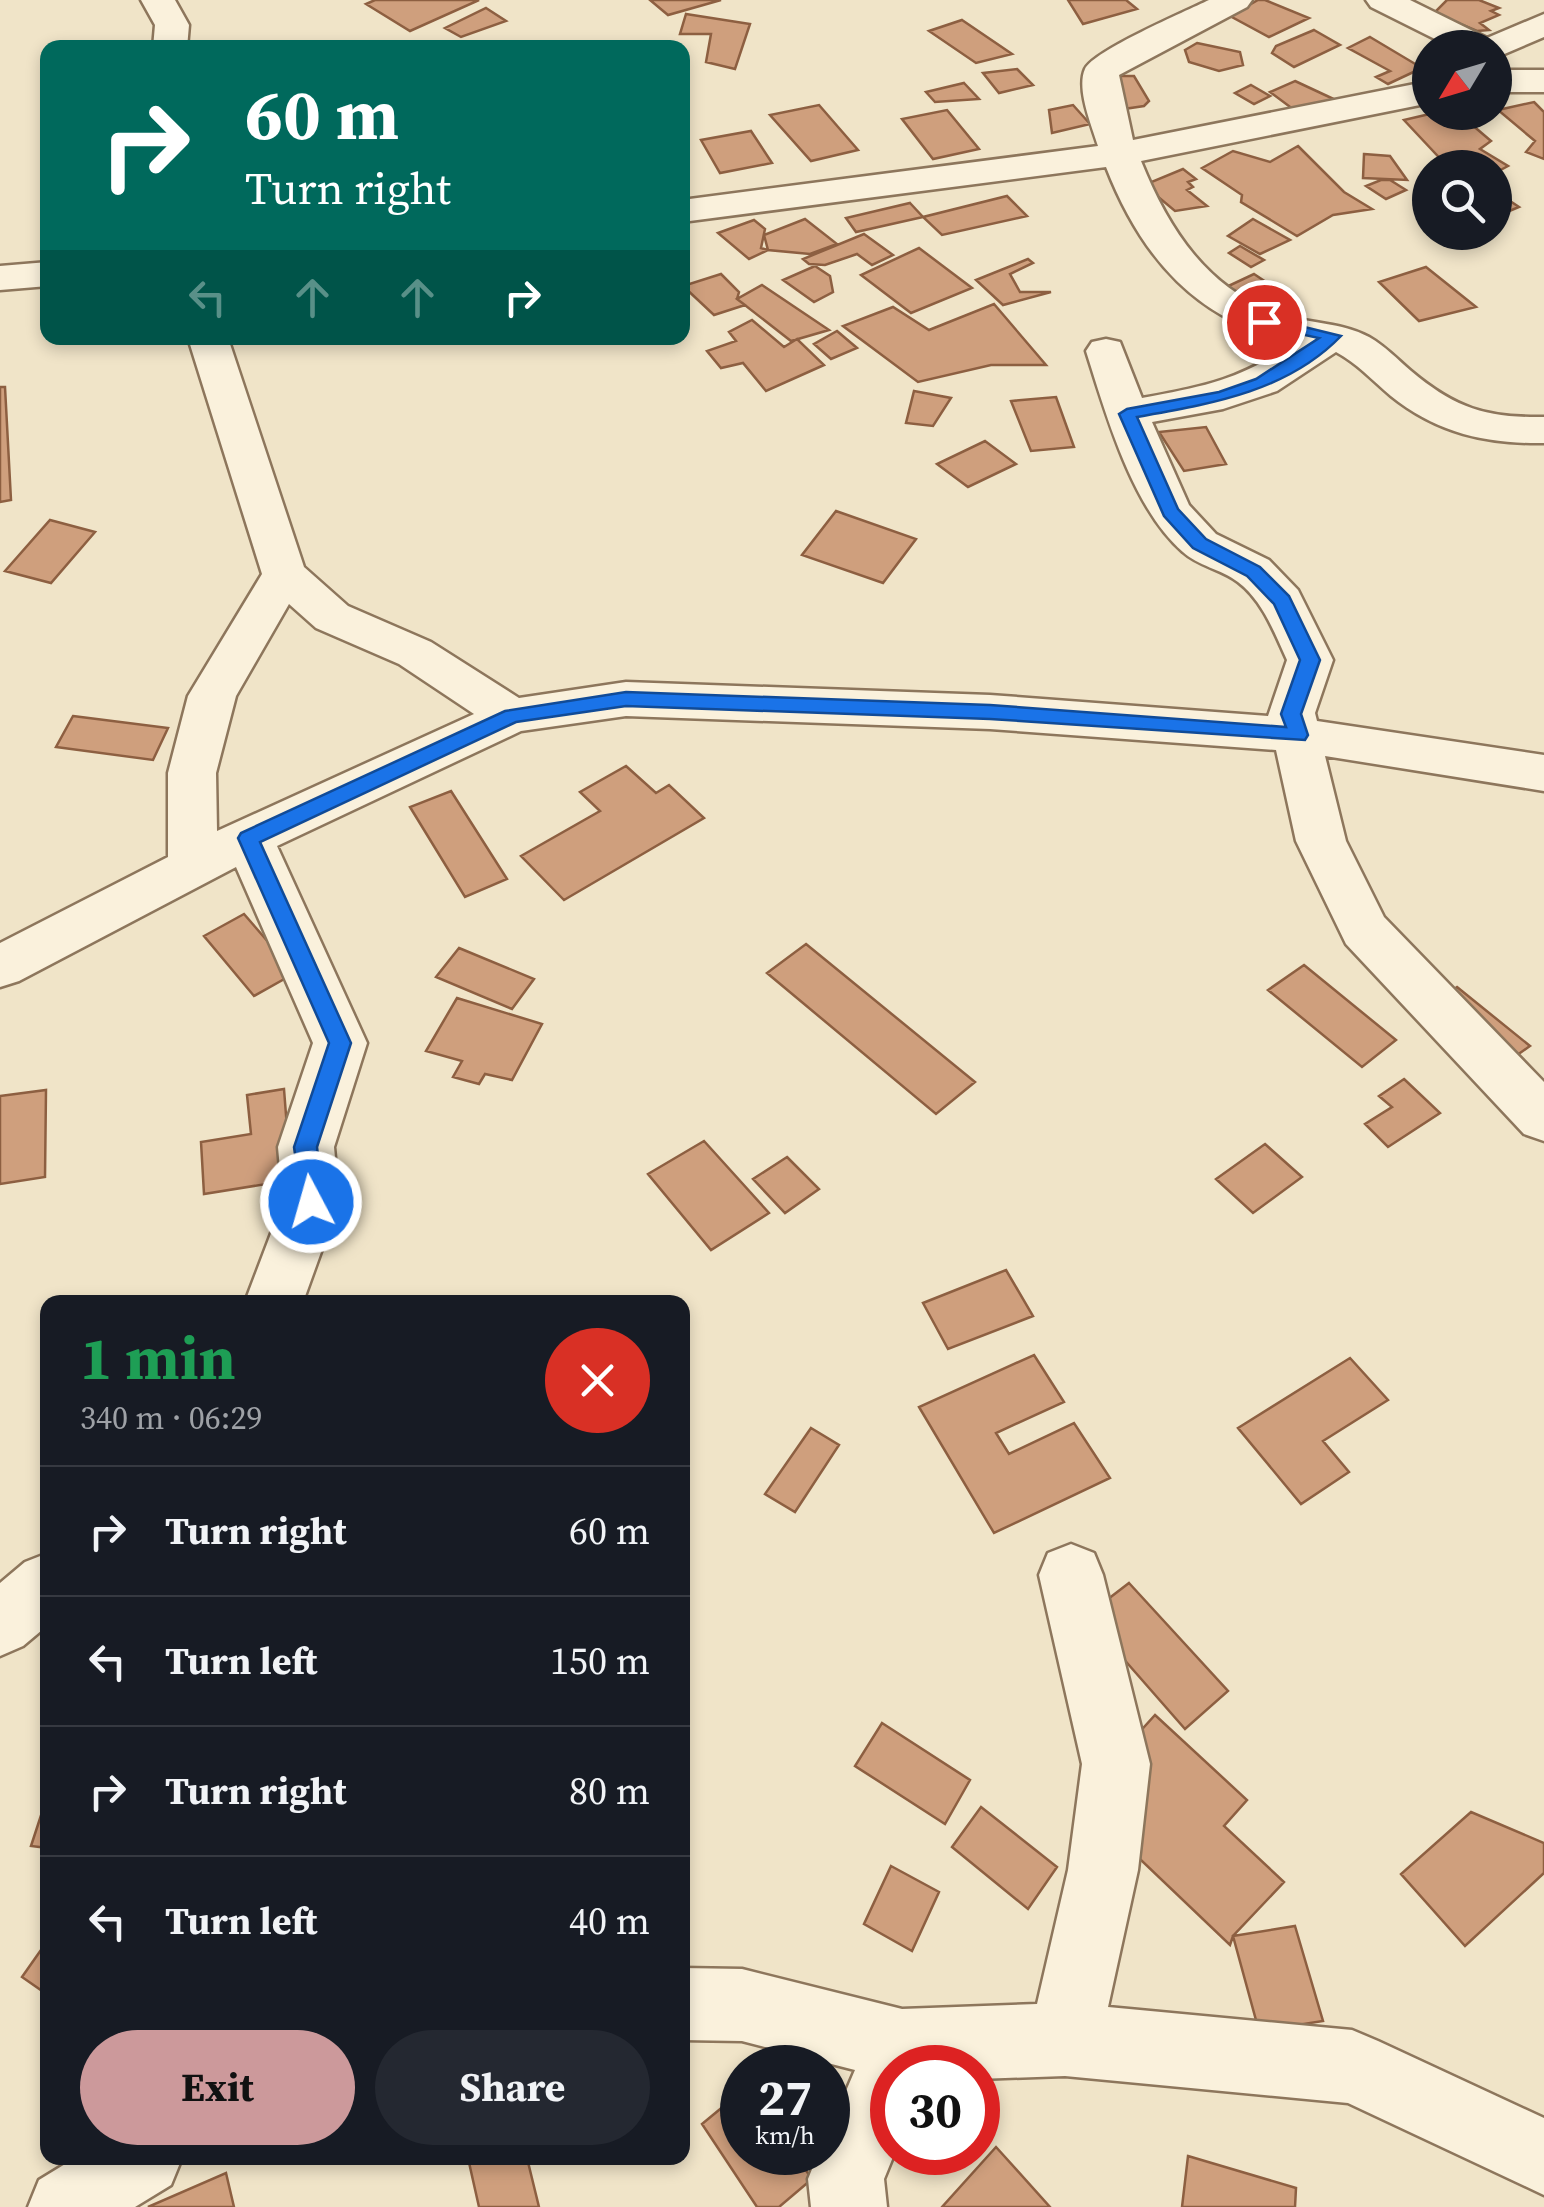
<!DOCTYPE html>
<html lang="en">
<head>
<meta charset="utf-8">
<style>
	body { margin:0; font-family:"Source Serif 4",serif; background:#242831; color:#f1f3f6; height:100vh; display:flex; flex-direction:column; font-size:38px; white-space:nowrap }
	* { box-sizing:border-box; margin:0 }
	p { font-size:32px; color:#9ea1a6 }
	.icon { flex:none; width:55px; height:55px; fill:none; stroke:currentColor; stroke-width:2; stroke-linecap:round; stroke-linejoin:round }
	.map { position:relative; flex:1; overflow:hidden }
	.side { position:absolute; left:40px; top:1295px; width:650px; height:870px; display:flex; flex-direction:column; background:#171b24; border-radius:20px; box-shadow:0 5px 15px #0003 }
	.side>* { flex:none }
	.guide { position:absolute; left:40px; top:40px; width:650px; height:305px; border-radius:20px; box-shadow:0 5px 15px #0003; background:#00695c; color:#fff; overflow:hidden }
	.needle { width:65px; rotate:232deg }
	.controls { position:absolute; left:1412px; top:30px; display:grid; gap:20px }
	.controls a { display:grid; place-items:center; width:100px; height:100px; border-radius:50%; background:#171b24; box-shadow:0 5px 15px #0003; font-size:50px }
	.speed { position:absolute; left:720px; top:2045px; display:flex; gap:20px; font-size:50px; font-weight:700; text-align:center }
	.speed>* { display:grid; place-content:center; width:130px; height:130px; border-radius:50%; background:#171b24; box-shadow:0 5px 15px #0003; line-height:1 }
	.speed small { font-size:25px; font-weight:400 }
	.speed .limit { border:15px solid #d22; background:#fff; color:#111 }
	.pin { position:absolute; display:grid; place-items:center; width:85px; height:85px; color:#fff; margin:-42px; border:5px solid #fff; border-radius:50%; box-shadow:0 2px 10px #0007 }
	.me { position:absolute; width:110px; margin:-55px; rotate:354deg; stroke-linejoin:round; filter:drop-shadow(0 0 8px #0008) }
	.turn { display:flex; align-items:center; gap:35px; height:210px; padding:0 40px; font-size:45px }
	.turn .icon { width:130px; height:130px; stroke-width:2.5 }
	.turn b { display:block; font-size:70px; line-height:85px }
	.lanes { display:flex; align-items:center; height:95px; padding:0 40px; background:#0003; justify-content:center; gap:50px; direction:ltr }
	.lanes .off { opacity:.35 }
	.round { display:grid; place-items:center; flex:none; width:105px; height:105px; border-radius:52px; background:#242831 }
	.overview { display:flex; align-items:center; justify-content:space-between; height:170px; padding:0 40px }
	h1 { font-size:60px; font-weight:700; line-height:75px; color:#1e9e55 }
	.button { display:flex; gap:20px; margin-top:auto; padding:20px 40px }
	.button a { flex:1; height:115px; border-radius:60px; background:#cc999b; color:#111; font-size:40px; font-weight:700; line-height:115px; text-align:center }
	.button a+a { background:#242831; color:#f1f3f6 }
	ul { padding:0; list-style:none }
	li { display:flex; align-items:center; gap:30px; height:130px; padding:0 40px; border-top:2px solid #363941 }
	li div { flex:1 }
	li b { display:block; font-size:38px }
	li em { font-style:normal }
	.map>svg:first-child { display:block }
</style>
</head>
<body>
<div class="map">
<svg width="1544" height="2207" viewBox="0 0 1544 2207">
	<rect width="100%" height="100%" fill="#f0e4c8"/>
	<path fill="#cf9f7d" stroke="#8d5f41" stroke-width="2.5" d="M375,0H479L410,31L366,4Z
		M650,0H721L668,15Z
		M1068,0H1126L1137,9L1083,24Z
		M1258,0H1265L1309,18L1269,37L1230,16Z
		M1447,0H1479L1499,8L1491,11L1499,15L1480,23L1489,30L1477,31L1434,13Z
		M486,8L506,21L461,37L445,28Z
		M686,14L750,24L735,69L706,62L711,34H680Z
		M962,20L1012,54L976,63L929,31Z
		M1314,30L1340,45L1294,67L1272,53L1276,46Z
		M1370,37L1422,68L1388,84L1376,77L1390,71L1348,48Z
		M1197,43L1240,52L1243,65L1219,71L1189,62L1185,50Z
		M1017,69L1033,85L999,93L983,73Z
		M1108,76H1134L1149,101L1144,106L1117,110Z
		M1295,81L1340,102L1309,121L1270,92Z
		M964,83L979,99L935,102L926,92Z
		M1251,85L1270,96L1254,104L1235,93Z
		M1534,102L1544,112V159L1526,152L1535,141L1498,110Z
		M819,105L858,150L811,161L770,115Z
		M1073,105L1090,124L1052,133L1049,110Z
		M947,110L979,149L933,159L902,119Z
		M1438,112H1457L1491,141L1480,149L1508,166L1495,173V168H1449L1404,120Z
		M751,131L772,163L720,173L701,140Z
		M1298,146L1344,192L1372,209L1333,215L1297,236L1241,202L1242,195L1202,168L1233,151L1270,162Z
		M1364,154L1390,156L1407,180L1363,178Z
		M1183,169L1196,179L1188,182L1193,187L1187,190L1207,206L1175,211L1144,185Z
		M1381,180H1390L1406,190L1386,199L1366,186Z
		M1495,191L1519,207L1495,217Z
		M1007,196L1027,216L942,235L923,217Z
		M910,203L923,217L856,232L846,218Z
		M805,219L837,244L810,254L768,250L764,235Z
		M1253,219L1290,240L1260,254L1228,236Z
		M754,220L765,229L761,248L768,250L749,259L718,233Z
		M864,234L893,255L872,265L857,254L825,265L809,264L803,259Z
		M1240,246L1264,260L1251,267L1229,253Z
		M919,248L972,288L911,313L861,275Z
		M1028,259L1033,263L1010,274L1020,292H1051L1003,305L976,280Z
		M815,266L830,276L833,292L814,302L783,280Z
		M1426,267L1476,307L1419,321L1379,282Z
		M721,274L739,292L737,299L745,305L714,315L683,286Z
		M1254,274L1293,300L1256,311L1222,289Z
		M762,285L829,330L791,341L737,299Z
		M994,304L1046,365H991L918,382L843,326L893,307L929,330Z
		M752,320L784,347L797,339L824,365L766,391L743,363L721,368L707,351L736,341L729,332Z
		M837,331L857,348L831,359L814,344Z
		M0,387H5L11,500L0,502Z
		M914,391L951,398L933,426L906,423Z
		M1056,397L1074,447L1031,451L1011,401Z
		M1206,427L1226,464L1184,471L1159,432Z
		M985,441L1016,464L968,487L937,464Z
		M836,511L916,539L883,583L802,555Z
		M50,520L95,532L51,583L5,571Z
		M73,716L168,728L153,760L56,747Z
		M626,766L656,793L669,785L704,818L564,900L521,856L600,811L580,792Z
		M451,791L507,879L465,897L410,807Z
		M244,914L295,973L254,996L204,936Z
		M806,944L975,1082L936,1114L767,973Z
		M459,948L534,979L512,1009L436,977Z
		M1304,965L1396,1040L1362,1067L1268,990Z
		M1457,987L1530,1046L1489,1075L1417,1016Z
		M457,998L542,1024L512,1080L485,1074L479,1084L453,1077L462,1061L426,1051Z
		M1404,1079L1440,1113L1388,1147L1365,1124L1392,1107L1379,1096Z
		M284,1089L291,1180L204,1194L201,1142L251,1134L247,1095Z
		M46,1090L45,1177L0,1184V1096Z
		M704,1141L769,1213L711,1250L648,1174Z
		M1265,1144L1302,1177L1253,1213L1216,1179Z
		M787,1157L819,1189L785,1213L753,1179Z
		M1006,1270L1033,1316L948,1349L923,1303Z
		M1034,1355L1064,1402L996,1433L1009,1454L1074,1423L1110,1478L994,1533L919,1407Z
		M1350,1358L1388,1400L1323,1441L1349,1472L1301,1504L1238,1428Z
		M811,1428L839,1445L795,1512L765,1494Z
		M1129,1583L1228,1691L1185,1729L1086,1616Z
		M1155,1715L1247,1800L1224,1826L1284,1882L1233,1936L1230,1945L1078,1800Z
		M882,1723L970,1780L945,1824L855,1766Z
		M48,1794V1848L31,1846Z
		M981,1807L1057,1867L1028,1909L952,1847Z
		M1471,1812L1544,1843V1873L1465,1946L1401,1874Z
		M891,1866L939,1892L912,1951L864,1924Z
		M1295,1926L1323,2021L1259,2031L1233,1936Z
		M48,1940V1995L22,1977Z
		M742,2091V2152H793L812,2179L779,2207H757L702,2124Z
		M996,2147L1050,2207H942Z
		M1188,2156L1296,2188L1295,2207H1182Z
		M468,2158H527L539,2207H479Z
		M226,2173L234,2207H148Z"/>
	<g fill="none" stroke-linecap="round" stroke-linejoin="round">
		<defs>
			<path id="minor" d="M141,0H175L189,25L187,48H153L155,25Z
				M1209,0H1252L1247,7L1119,75L1133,140L1430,81V103L1141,161C1168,228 1207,290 1280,314C1310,324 1341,322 1369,337C1385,346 1397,359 1411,371C1455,408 1486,418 1544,417V443C1486,444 1437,433 1391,396C1373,381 1357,363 1336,352L1277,391L1223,409L1152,422L1189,505L1216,534L1269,560L1298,590L1333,660L1315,713L1317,721L1544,755V791L1325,756L1346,841L1384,917L1544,1082V1141L1524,1134L1346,944L1296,841L1276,750L990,729L626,716L521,731L277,846L367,1043L334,1147L339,1202L303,1302H245L283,1202L278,1147L313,1043L236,867L19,981L0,987V943L168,857V773L188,696L262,574L188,338H228L304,567L348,606L431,642L519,698L626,682L990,695L1268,716L1287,660C1274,632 1263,601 1238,582C1221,569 1198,566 1183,552C1132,508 1106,414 1086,351L1092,342L1106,339L1120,342L1142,398C1212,385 1237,380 1297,342C1198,324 1141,257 1106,167L682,222V200L1098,146C1092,126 1076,89 1085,69C1093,51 1186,11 1209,0ZM289,604L316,628L399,664L474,714L217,831L216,773L236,696Z
				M1366,0H1410L1487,38L1544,14V37L1495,58V48H1453L1371,7Z
				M1495,70H1544V92H1495Z
				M48,262V286L0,290V266Z
				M1071,1544L1094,1553L1103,1575L1150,1764L1138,1870L1108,2007L1352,2030L1378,2041L1544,2118V2195L1348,2103L1065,2076L978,2079V2068H892L895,2152L884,2179L887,2207H811L808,2179L819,2152H828V2133L855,2070L742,2041L682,2040V1968L742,1969L902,2009L1037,2004L1068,1870L1082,1764L1039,1575L1048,1553Z
				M48,1553V1625L23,1646L0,1656V1583L25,1562Z
				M75,2158H182L171,2185L135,2207H28L39,2180Z"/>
		</defs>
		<use href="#minor" stroke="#8d765c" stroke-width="5"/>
		<use href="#minor" fill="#faf1dc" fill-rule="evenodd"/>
	</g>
	<path fill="#1a73e8" stroke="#114b97" stroke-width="2.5" d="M1264,317L1341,336C1287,392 1210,404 1137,417L1178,509L1206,539L1260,567L1289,596L1320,660L1301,714L1308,735L1305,740L990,719L626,706L516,722L260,842L351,1043L317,1147L323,1202L319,1209H303L294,1147L329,1043L238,838L241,833L505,711L626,692L990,705L1286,727L1281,714L1300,660L1274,604L1247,576L1193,548L1164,516L1119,414L1127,409L1219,392L1256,379L1319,338L1258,325V318Z"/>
</svg>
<div class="controls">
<a><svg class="needle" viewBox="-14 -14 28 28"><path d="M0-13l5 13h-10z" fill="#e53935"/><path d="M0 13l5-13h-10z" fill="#9ea1a6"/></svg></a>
<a><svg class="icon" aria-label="search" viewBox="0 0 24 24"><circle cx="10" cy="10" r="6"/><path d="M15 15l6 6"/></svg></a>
</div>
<div class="speed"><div>27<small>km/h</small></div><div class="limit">30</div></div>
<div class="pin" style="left:1264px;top:322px;background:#d93025"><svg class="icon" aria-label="arrive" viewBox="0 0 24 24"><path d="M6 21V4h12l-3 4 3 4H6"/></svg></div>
<svg class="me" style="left:311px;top:1202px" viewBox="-20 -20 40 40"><circle r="17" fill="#1a73e8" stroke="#fff" stroke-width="3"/><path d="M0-11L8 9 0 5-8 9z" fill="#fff"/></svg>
<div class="guide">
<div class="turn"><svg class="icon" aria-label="right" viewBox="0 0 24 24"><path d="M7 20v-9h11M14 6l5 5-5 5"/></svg><div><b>60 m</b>Turn right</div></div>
<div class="lanes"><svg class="icon off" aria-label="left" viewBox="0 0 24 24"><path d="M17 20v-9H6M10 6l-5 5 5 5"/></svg><svg class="icon off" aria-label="ahead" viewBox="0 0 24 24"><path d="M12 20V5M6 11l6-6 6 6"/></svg><svg class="icon off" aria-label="ahead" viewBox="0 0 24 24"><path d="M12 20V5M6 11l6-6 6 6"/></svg><svg class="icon" aria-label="right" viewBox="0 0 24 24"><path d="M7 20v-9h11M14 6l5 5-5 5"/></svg></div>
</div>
<section class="side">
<div class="overview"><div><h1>1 min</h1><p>340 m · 06:29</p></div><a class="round" style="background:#d93025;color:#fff"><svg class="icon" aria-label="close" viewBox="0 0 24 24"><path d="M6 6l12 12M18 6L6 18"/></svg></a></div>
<ul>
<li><svg class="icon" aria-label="right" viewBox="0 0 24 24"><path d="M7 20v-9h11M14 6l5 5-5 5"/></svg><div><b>Turn right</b></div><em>60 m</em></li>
<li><svg class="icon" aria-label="left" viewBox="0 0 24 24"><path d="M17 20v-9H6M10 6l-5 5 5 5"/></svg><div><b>Turn left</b></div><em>150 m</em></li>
<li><svg class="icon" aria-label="right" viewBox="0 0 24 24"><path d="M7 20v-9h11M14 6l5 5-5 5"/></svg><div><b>Turn right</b></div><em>80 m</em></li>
<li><svg class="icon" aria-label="left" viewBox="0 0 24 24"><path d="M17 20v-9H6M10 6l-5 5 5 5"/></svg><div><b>Turn left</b></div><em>40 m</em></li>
</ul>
<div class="button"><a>Exit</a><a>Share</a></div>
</section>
</div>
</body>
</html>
